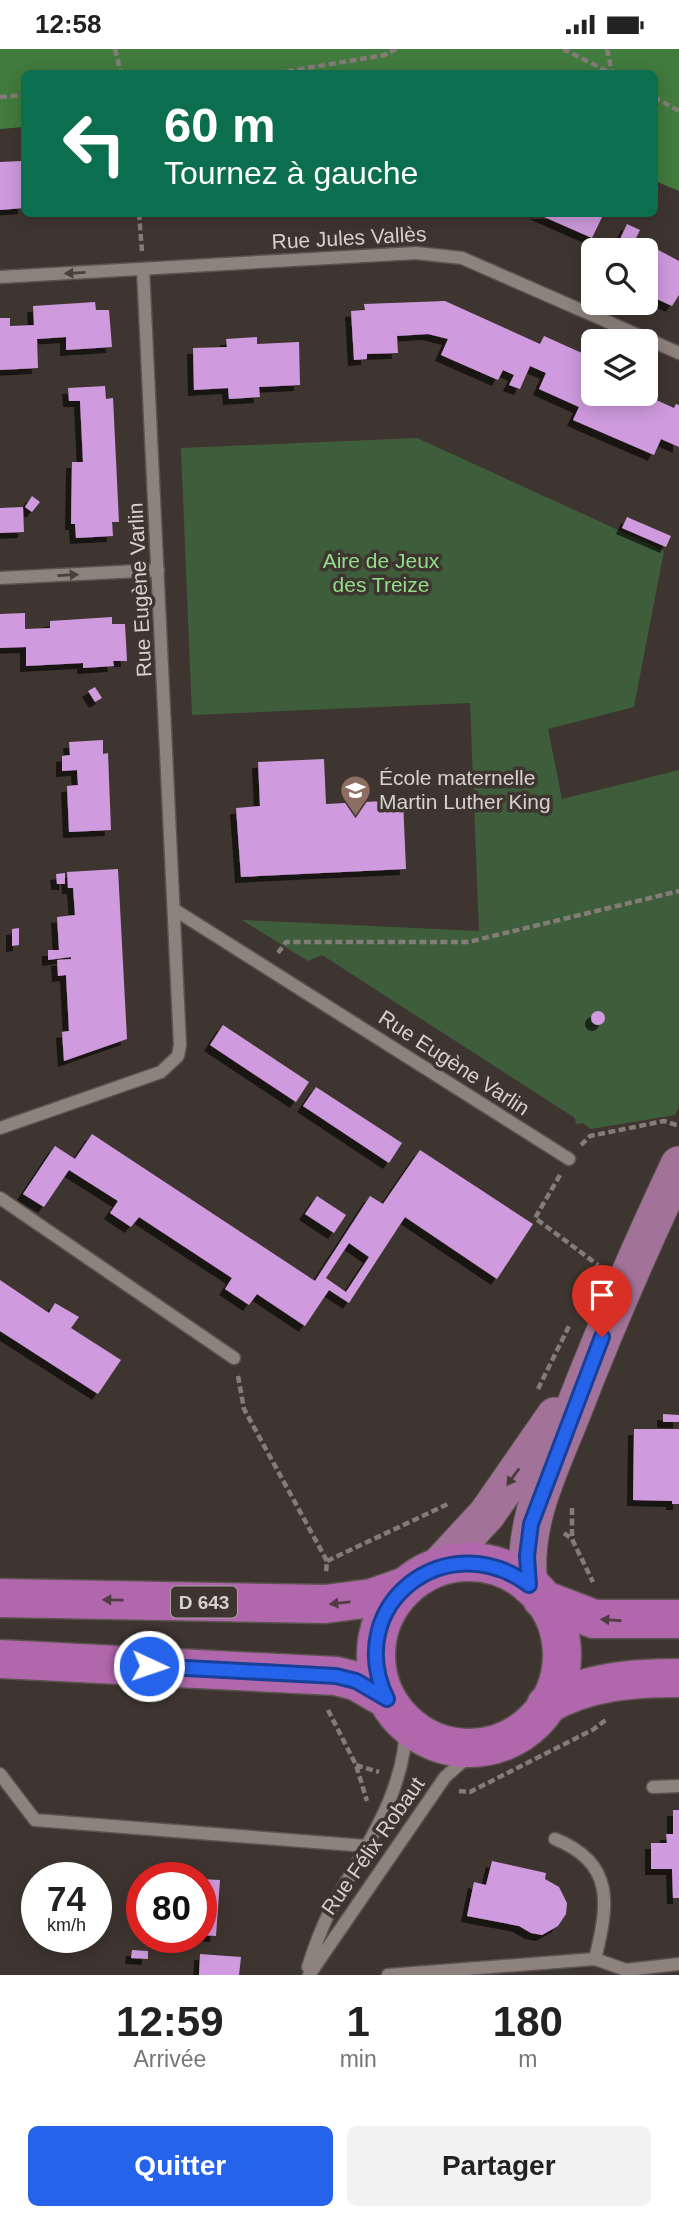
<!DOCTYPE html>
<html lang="fr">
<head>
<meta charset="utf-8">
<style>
	body { margin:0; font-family:Arial,sans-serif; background:#f2f2f2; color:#222; height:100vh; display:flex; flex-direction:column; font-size:26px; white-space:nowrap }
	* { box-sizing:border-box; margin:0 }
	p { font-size:23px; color:#767676 }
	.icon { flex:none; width:38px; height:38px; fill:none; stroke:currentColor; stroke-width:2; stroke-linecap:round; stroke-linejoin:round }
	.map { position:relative; height:1926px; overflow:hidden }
	.side { display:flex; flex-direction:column; background:#fff; flex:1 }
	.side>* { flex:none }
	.banner { position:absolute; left:21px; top:21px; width:637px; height:147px; border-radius:10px; box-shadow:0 4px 18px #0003; background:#0b6e4f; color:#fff; overflow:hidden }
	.buttons { position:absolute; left:581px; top:189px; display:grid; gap:14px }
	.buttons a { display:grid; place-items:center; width:77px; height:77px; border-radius:10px; background:#fff; box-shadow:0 4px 18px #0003; font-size:35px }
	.speed { position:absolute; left:21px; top:1813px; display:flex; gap:14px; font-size:35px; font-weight:700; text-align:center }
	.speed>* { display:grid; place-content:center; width:91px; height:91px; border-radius:50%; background:#fff; box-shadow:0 4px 18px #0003; line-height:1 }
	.speed small { font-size:18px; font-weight:400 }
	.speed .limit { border:10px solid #d22; background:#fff; color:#111 }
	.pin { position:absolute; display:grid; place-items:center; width:60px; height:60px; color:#fff; margin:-72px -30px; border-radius:50% 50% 50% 0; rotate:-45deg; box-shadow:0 0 7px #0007 }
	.pin .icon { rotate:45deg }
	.me { position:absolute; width:77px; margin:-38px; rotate:93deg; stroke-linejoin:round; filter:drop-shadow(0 0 5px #0008) }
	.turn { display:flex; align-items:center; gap:24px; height:147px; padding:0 28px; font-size:32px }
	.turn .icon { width:91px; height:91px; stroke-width:2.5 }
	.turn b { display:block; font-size:49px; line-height:60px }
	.eta { display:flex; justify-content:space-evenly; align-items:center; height:119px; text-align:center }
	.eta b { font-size:42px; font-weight:700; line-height:49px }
	.primary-button { display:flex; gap:14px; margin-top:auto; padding:14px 28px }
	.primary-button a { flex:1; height:80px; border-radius:10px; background:#2563eb; color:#fff; font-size:28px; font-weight:700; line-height:80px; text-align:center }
	.primary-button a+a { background:#f2f2f2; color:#222 }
	.status { display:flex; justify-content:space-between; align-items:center; height:49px; padding:0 35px; background:#fff; direction:ltr }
	.status svg { height:19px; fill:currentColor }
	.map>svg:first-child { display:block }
</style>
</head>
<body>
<div class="status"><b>12:58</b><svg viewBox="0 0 49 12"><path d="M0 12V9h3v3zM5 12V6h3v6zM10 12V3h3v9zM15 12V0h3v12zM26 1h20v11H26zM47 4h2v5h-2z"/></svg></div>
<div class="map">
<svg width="679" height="1926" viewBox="0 0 679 1926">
	<defs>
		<filter id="shadow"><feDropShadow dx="-6" dy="6" stdDeviation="0" flood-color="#0009"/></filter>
	</defs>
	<rect width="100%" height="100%" fill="#3f3530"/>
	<path fill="#3e5e3b" d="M417,389L664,502L634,658L548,680L562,750L679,721V1057L675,1066L591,1080L583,1074L576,1075L575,1069L322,906L308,912L242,871L479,882L470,654L192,666L181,399Z"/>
	<path fill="#427b3e" d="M0,0H679V142L655,132L654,24H24V78L0,80Z"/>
	<path fill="#cf9bde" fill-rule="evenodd" filter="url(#shadow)" d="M22,112L24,159L0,161V113Z
		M535,164H604L592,189Z
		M627,175L640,181L636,189L679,212V246L672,257L646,245V201H615Z
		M445,252L540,295L544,287L593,309V345H643L674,359L676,355L679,356V398L661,390L654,406L573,371L579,358L539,340L546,324L530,317L520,340L509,336L514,326L503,321L498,331L441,306L448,290L428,285L397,287L398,304L367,305V310L354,311L351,262L365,261L364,255Z
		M95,253L96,261H109L112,298L66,301V288L37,290L38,319L0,321V269H10V277L34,276L33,257Z
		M257,288V295L299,293L300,336L259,338L260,348L229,350L228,339L194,341L193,299L227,298L226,290Z
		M105,337L106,350L113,349L119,473H112L113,487L76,489L75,475H71L72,413H83L80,352H69L68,339Z
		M32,447L40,453L32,463L25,458Z
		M23,458L24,483L0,484V459Z
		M627,468L671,487L666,498L622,479Z
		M25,564V580L50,579V572L112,568V575H125L127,612H113L114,617L83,619V614L26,617V598L0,599V565Z
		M95,638L102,649L95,653L88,642Z
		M103,691V705L108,704L111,781L69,783L67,737L78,736L77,721L62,722V707L70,706L69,693Z
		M324,710L326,755L403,751L406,820L241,828L236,759L260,757L258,713Z
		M118,820L127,990L64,1012L62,983L69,982L66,926L58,927L57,911L71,910V908L48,911V901H59L57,868L75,866L73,839H68L67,823Z
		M65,824V835H57L56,825Z
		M19,879V896L12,897V880Z
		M591 969a7 7 0 1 1 14 0a7 7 0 1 1-14 0Z
		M223,976L309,1033L296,1053L210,996Z
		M316,1038L402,1094L389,1114L303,1057Z
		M92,1085L315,1232L370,1147L383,1155L420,1101L533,1175L497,1230L405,1168L349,1254L329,1241L305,1277L257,1245L249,1256L225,1240L232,1229L139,1168L131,1178L110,1164L118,1152L69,1121L44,1158L23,1145L55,1097L75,1110ZM349,1194L369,1208L346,1243L326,1229Z
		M317,1147L346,1166L334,1184L305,1165Z
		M0,1231L49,1264L55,1254L79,1268L71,1279L121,1311L98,1345L0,1282Z
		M663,1365L679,1366V1373H663Z
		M634,1380H679V1455H672V1452L633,1451Z
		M673,1761H679V1849H673L672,1820H651V1794H667L666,1785H673Z
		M492,1812L546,1824L545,1830L559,1838L567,1854L566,1865L558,1877L542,1886L531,1884L519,1877L467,1867L474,1833L486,1836Z
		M201,1830L220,1831L216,1887L201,1886Z
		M132,1901L148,1902V1910L131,1909Z
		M200,1905L241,1908L239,1926H199Z"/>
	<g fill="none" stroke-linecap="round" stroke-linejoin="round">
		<defs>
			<path id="minor" d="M0,228L416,204L462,209L679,304
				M0,529L158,521
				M175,861L569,1110
				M0,1079L161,1023L178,1007L180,996L143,220
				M0,1149L234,1309
				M0,1725L35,1771L366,1797
				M653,1738L679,1737
				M555,1790C616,1814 608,1857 595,1910
				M308,1918C314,1899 321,1880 330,1862C362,1802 406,1745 406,1674
				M309,1926L445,1728L479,1698
				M388,1926L595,1910L626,1921L679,1915"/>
			<path id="major" d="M438,1518L487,1465L555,1367
				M529,1536C521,1474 551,1418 573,1362C605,1279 641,1197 679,1116"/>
			<path id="highway" d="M376 1606a93 93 0 1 1 186 0a93 93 0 1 1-186 0Z
				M0,1549L325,1555L372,1549L406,1537
				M542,1550L594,1570H679
				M0,1610L336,1627L356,1632L387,1650
				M546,1656C588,1632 632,1629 679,1629"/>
		</defs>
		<use href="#minor" stroke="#5b534f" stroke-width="15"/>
		<use href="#major" stroke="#5b534f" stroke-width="39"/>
		<use href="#highway" stroke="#5b534f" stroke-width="41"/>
		<path stroke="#847c78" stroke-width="4.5" stroke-dasharray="7 3.5" stroke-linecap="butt" d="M115,0L121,24
			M563,0L611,24
			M607,0L612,24
			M277,24L385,6L396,0
			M0,48L24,46
			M654,48L679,62
			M139,164L142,202
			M278,904L286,893H468L679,842
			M581,1096L590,1087L664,1072L679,1077
			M560,1126L535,1169L598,1216
			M238,1327L244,1360L327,1512L326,1524
			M538,1340L570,1275
			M572,1459V1489
			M564,1484L572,1490L593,1533
			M327,1512L450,1454
			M328,1661L356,1716L367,1752
			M356,1716L379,1723
			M459,1742L470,1743L594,1680L607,1670"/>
		<use href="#minor" stroke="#8e837c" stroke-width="12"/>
		<use href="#major" stroke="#a37298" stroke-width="37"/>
		<use href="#highway" stroke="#b167ab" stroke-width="38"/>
	</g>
	<defs><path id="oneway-solid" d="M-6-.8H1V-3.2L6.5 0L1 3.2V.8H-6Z" transform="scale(1.75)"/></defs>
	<g fill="#4b413b">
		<use href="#oneway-solid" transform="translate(75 224) rotate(177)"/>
		<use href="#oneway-solid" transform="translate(68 526) rotate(-3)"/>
	</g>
	<use fill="#493b3a" href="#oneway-solid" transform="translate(513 1428) rotate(126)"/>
	<g fill="#503c42">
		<use href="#oneway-solid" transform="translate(113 1551) rotate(-179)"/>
		<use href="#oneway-solid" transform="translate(340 1554) rotate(174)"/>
		<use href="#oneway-solid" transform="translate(611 1571) rotate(-176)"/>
	</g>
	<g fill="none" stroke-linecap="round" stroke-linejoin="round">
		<defs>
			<path id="route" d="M149,1617L336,1627L356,1632L387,1650C341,1556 447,1474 529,1536L527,1507L531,1475L602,1288"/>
		</defs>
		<use href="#route" stroke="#184099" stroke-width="18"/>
		<use href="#route" stroke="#2563eb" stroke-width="12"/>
	</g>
	<defs>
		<symbol id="school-pin" viewBox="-11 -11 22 30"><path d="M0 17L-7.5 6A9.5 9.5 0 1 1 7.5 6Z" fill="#8d6e63" stroke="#3f3530"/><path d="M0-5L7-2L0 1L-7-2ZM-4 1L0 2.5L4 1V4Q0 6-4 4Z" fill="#fff"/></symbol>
	</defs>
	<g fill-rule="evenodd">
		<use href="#school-pin" x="338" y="724" width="35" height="47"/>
	</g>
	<g text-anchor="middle" stroke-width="7" stroke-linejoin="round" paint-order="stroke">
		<rect fill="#3f3530" stroke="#a9a29f" stroke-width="2" x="171" y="1537.5" width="66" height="31" rx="5"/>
		<g font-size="19" font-weight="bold" fill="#d7d1ce">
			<text x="204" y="1560">D 643</text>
		</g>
		<g font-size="21" fill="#d7d1ce" stroke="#3f3530">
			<text transform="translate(349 189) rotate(-3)" y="7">Rue Jules Vallès</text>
			<text transform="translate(140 541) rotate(-93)" y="7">Rue Eugène Varlin</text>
			<text transform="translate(454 1014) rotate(33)" y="7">Rue Eugène Varlin</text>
			<text transform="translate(373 1797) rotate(-55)" y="7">Rue Félix Robaut</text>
		</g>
		<g font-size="21" fill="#8fde88" stroke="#3f3530">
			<text x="381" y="519">Aire de Jeux<tspan x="381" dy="24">des Treize</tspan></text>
		</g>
		<g font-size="21" fill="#d7d1ce" stroke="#3f3530" text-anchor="start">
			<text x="379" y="736">École maternelle<tspan x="379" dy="24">Martin Luther King</tspan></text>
		</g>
	</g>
</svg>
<div class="buttons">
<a><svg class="icon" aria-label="search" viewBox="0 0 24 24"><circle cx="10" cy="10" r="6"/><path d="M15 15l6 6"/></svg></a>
<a><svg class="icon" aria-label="layers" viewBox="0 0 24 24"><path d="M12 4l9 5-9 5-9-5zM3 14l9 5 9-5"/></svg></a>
</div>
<div class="speed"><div>74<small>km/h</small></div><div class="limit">80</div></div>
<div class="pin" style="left:602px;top:1288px;background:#d93025"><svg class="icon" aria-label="arrive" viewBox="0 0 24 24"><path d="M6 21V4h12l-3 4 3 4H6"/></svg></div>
<svg class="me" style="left:149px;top:1617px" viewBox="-20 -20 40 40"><circle r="17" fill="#2563eb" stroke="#fff" stroke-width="3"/><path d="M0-11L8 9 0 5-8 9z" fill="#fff"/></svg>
<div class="banner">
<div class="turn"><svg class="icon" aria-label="left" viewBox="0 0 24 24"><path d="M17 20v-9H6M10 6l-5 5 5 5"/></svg><div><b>60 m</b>Tournez à gauche</div></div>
</div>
</div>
<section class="side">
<div class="eta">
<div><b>12:59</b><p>Arrivée</p></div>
<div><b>1</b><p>min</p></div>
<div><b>180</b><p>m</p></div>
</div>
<div class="primary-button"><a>Quitter</a><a>Partager</a></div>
</section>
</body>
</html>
